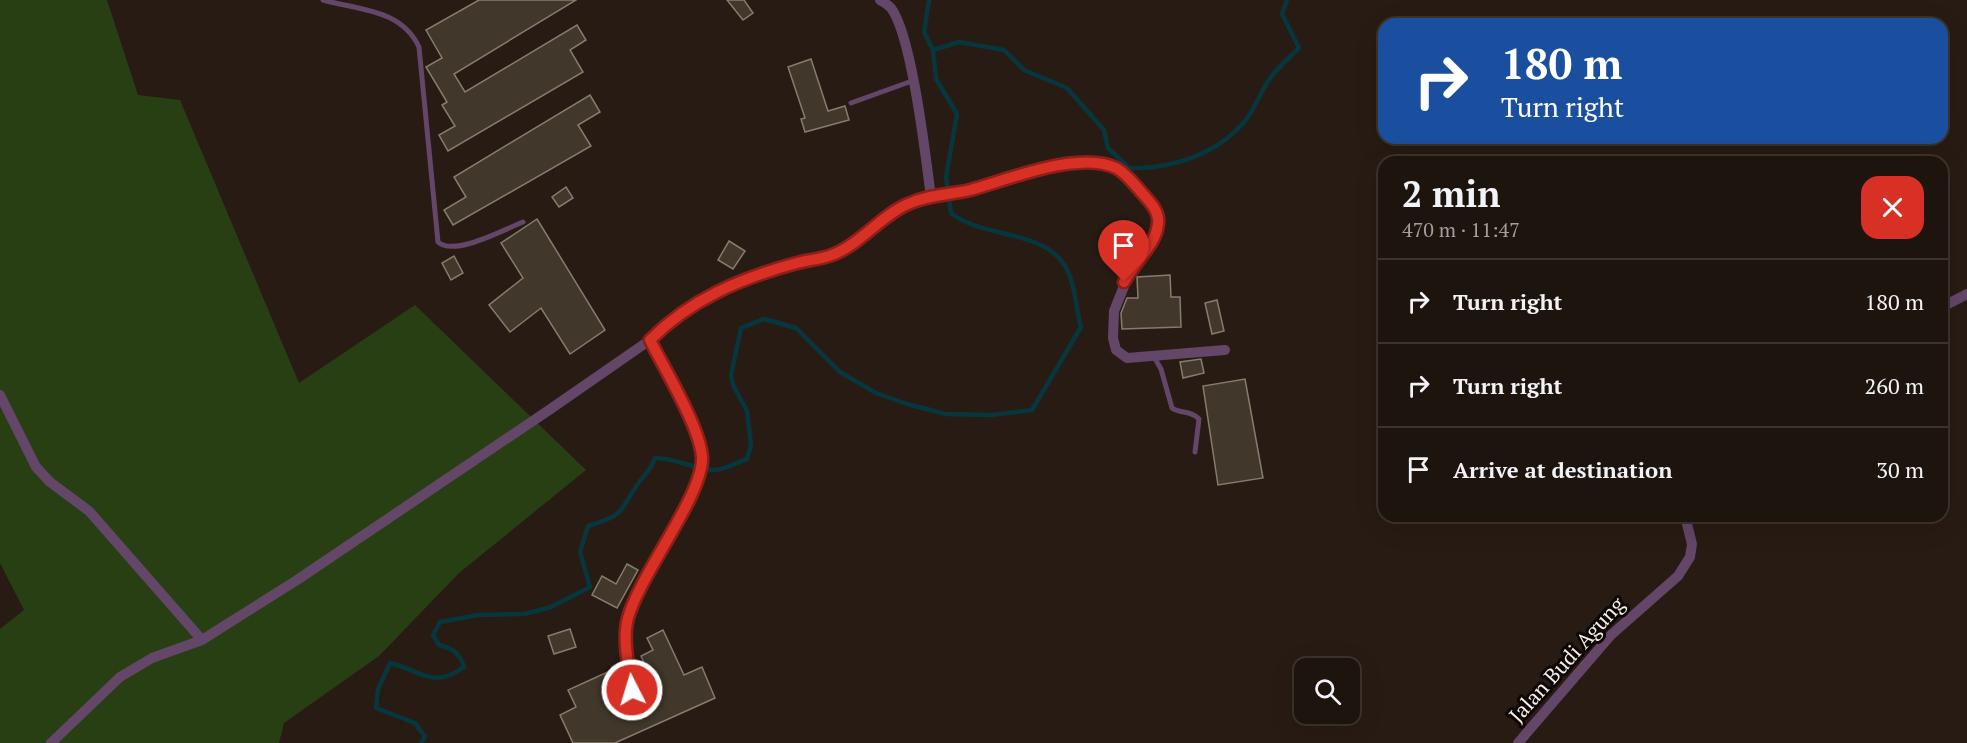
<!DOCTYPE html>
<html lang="en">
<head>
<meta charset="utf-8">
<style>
	body { margin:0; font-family:"PT Serif",serif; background:#261d17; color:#f1f3f6; height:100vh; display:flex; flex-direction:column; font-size:22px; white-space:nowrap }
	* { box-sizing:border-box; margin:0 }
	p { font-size:20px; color:#a19e9e }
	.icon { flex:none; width:33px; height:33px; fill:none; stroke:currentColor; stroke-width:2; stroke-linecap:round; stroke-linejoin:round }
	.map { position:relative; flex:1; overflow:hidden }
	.panel { position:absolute; left:1378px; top:156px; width:570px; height:366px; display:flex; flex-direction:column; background:#1e140e; border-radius:18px; box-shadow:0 6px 24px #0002,0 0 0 2px #3c332e }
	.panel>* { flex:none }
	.banner { position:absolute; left:1378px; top:18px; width:570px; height:126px; border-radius:18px; box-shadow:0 6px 24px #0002,0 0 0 2px #3c332e; background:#1a4fa0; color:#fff; overflow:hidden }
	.fabs { position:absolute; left:1294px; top:658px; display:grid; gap:12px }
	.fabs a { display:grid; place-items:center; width:66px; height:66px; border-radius:12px; background:#1e140e; box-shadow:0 6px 24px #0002,0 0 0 2px #3c332e; font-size:30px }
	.pin { position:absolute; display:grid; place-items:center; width:51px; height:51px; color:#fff; margin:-62px -26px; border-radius:50% 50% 50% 0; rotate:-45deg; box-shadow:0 0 6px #0007 }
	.pin .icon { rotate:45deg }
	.me { position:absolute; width:66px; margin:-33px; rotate:355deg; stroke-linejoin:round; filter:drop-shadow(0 0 4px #0008) }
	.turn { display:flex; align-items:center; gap:21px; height:126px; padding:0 24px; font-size:27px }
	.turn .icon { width:78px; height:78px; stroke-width:2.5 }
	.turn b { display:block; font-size:42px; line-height:51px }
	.round { display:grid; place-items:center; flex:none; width:63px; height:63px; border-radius:18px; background:#261d17 }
	.summary { display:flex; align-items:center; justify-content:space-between; height:102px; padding:0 24px }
	h1 { font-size:36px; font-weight:800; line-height:45px }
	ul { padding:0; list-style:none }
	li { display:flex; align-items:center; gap:18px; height:84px; padding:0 24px; border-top:2px solid #3c332e }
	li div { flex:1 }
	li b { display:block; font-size:22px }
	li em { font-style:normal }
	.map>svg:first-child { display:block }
</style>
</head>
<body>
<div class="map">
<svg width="1967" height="743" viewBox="0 0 1967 743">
	<rect width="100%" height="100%" fill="#281b13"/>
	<path fill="#283f13" d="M0,0H107L138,95L180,100L299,383L415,305L586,470L459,573L379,656L284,723L279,743H0V629L24,610L0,563Z"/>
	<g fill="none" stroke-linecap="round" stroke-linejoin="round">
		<path stroke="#07373e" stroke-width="4.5" d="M929,0L924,32L933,50L959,42L1004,50L1024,70L1067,88L1104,130L1108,148L1129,168C1172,169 1216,155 1245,121C1254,110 1260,94 1268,81C1276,69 1289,58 1299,48L1282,14L1287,0
			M421,743L425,737L415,723L376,708L378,689L390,663C420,670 433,690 464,667C460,653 453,649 439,645L433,635L440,622L478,615L525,614L551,607L590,587L580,552L588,526C624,515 618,514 637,485C644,475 651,470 655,458C676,458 695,470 716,470C726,469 738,462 747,459L751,445L747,411L733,385L731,375L741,328L764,319L796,328L840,372L876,393L907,404L946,414L992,415L1032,410L1081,327C1076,310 1076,290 1069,274C1050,227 986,241 951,213L946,177L957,114L936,79L933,50"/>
	</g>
	<path fill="#41382b" stroke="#867c6e" stroke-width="1.5" d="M479,0H576L454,74L465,92L577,25L586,40L570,50L583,72L448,151L439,135L455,126L442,105L447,102L426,67L442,58L426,30Z
		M727,0H744L753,13L743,20Z
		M811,59L828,111L845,106L849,120L805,132L801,119L805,118L788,67Z
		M590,95L600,112L578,125L591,146L453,225L444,210L466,197L454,177Z
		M566,187L573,198L559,207L552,197Z
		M537,219L605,330L570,354L541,308L510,332L489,305L523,278L501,243Z
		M729,241L745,251L733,269L718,260Z
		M454,256L463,273L451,280L442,263Z
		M1170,275L1171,297H1180L1181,327L1122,329L1121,313L1127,298H1138L1137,277Z
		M1217,300L1224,331L1212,334L1205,303Z
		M1201,359L1204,373L1183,378L1180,362Z
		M1245,379L1263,478L1218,485L1203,386Z
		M627,564L638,570L617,608L592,595L602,576L616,584Z
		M570,629L576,647L554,654L548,636Z
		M663,630L684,675L702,667L715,698L615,743H573L560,715L576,707L568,690L612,670L622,693L629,697L635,696L638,686L652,681L641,656L653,650L647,638Z"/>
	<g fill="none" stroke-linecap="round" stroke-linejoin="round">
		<path stroke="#634668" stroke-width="5" d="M323,0C359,10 401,9 419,47L438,242C454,257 505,229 523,222
			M851,103L912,81
			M1154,357L1161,369L1172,408C1180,414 1191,410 1199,419L1195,452"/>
		<path stroke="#634668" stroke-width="10" d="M880,0C884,2 888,5 891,8C912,35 926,160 931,197
			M1942,307L1967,294
			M0,395L36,467L50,482L89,511L202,640
			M631,690C629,668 622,639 628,618C640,573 704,495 702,457C700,427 664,368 650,340
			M51,743L120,677L152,658L202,640L297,580L552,408L650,340L700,300L769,271L833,254L911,203L967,191L1013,175L1059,166L1097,163L1114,167L1122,172L1150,202L1159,219L1156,234L1131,269L1114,311L1113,338L1116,350L1127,358L1225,350
			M1518,743L1611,635L1678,576L1690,557L1692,544L1685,516"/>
	</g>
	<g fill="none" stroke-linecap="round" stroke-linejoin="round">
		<defs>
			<path id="route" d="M632,690C629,668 622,639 628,618C640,574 704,494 702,457C700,427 664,368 650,340C691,299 741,278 797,263C809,260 821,259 832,255C861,244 880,216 908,204C927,195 949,195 970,190C1007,180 1079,150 1116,168C1126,173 1134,184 1142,193C1150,202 1160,212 1158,224C1156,245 1133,264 1124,282"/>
		</defs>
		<use href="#route" stroke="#8d1f18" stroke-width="15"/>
		<use href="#route" stroke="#d93025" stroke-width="10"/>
	</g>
	<g text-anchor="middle" stroke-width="6" stroke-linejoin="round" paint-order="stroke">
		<g font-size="21" fill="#f7eee9" stroke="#0c0705">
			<text transform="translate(1567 660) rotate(-48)" y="7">Jalan Budi Agung</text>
		</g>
	</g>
</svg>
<div class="fabs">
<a><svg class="icon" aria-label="search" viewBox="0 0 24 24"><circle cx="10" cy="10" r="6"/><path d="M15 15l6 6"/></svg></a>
</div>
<div class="pin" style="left:1124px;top:282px;background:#d93025"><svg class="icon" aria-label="arrive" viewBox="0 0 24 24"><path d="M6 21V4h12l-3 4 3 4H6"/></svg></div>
<svg class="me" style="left:632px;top:690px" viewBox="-20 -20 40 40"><circle r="17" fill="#d93025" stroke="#fff" stroke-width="3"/><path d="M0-11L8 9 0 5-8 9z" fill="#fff"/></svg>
<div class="banner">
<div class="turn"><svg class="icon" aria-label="right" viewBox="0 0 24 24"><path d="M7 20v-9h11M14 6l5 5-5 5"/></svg><div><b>180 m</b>Turn right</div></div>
</div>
<section class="panel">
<div class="summary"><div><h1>2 min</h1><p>470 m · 11:47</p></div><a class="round" style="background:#d93025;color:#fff"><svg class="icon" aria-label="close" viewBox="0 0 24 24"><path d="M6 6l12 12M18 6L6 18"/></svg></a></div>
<ul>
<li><svg class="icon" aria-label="right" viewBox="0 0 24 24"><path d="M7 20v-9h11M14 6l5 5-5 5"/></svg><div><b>Turn right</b></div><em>180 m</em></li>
<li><svg class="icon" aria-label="right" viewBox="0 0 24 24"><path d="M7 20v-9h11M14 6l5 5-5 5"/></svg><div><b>Turn right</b></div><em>260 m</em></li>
<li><svg class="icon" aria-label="arrive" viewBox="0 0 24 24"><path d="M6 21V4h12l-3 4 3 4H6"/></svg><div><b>Arrive at destination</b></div><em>30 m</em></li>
</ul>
</section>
</div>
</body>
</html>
